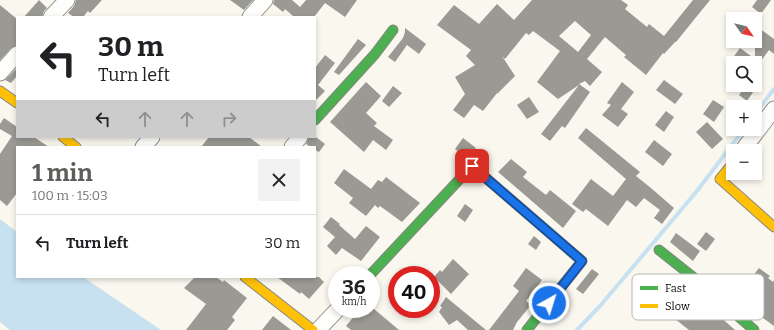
<!DOCTYPE html>
<html lang="en">
<head>
<meta charset="utf-8">
<style>
	body { margin:0; font-family:Bitter,serif; background:#f2f2f2; color:#202124; height:100vh; display:flex; flex-direction:column; font-size:15px; white-space:nowrap }
	* { box-sizing:border-box; margin:0 }
	p { font-size:13px; color:#757577 }
	.icon { flex:none; width:22px; height:22px; fill:none; stroke:currentColor; stroke-width:2; stroke-linecap:round; stroke-linejoin:round }
	.map { position:relative; flex:1; overflow:hidden }
	.drawer { position:absolute; left:16px; top:146px; width:300px; height:132px; display:flex; flex-direction:column; background:#fff; border-radius:0px; box-shadow:0 2px 6px #0003 }
	.drawer>* { flex:none }
	.banner { position:absolute; left:16px; top:16px; width:300px; height:122px; border-radius:0px; box-shadow:0 2px 6px #0003; background:#fff; color:#202124; overflow:hidden }
	.needle { width:26px; rotate:124deg }
	.buttons { position:absolute; left:726px; top:12px; display:grid; gap:8px }
	.buttons a { display:grid; place-items:center; width:36px; height:36px; border-radius:0px; background:#fff; box-shadow:0 2px 6px #0003; font-size:20px }
	.speed { position:absolute; left:328px; top:266px; display:flex; gap:8px; font-size:20px; font-weight:700; text-align:center }
	.speed>* { display:grid; place-content:center; width:52px; height:52px; border-radius:50%; background:#fff; box-shadow:0 2px 6px #0003; line-height:1 }
	.speed small { font-size:10px; font-weight:400 }
	.speed .limit { border:6px solid #d22; background:#fff; color:#111 }
	.pin { position:absolute; display:grid; place-items:center; width:34px; height:34px; color:#fff; margin:-17px; border-radius:8px; box-shadow:0 2px 6px #0006 }
	.me { position:absolute; width:44px; margin:-22px; rotate:39deg; stroke-linejoin:round; filter:drop-shadow(0 0 3px #0008) }
	.turn { display:flex; align-items:center; gap:14px; height:84px; padding:0 16px; font-size:18px }
	.turn .icon { width:52px; height:52px; stroke-width:2.5 }
	.turn b { display:block; font-size:28px; line-height:34px }
	.lanes { display:flex; align-items:center; height:38px; padding:0 16px; background:#0003; justify-content:center; gap:20px; direction:ltr }
	.lanes .off { opacity:.35 }
	.round { display:grid; place-items:center; flex:none; width:42px; height:42px; border-radius:0px; background:#f2f2f2 }
	.headline { display:flex; align-items:center; justify-content:space-between; height:68px; padding:0 16px }
	h1 { font-size:24px; font-weight:700; line-height:30px; color:#5e5d5a }
	ul { padding:0; list-style:none }
	li { display:flex; align-items:center; gap:12px; height:56px; padding:0 16px; border-top:1px solid #e0e0e0 }
	li div { flex:1 }
	li b { display:block; font-size:15px }
	li em { font-style:normal }
	.map>svg:first-child { display:block }
</style>
</head>
<body>
<div class="map">
<svg width="774" height="330" viewBox="0 0 774 330">
	<rect width="100%" height="100%" fill="#f9f7ee"/>
	<path fill="#c7e1f1" d="M0,219L17,232V277H83L161,330H10L0,322Z"/>
	<g fill="none" stroke-linecap="round" stroke-linejoin="round">
		<path stroke="#c7e1f1" stroke-width="4" d="M755,114L774,89
			M577,330L600,306L697,191L744,129"/>
	</g>
	<path fill="#9b9994" fill-rule="evenodd" d="M39,0L47,8L44,11L42,17H24Z
		M76,0H102L90,13L88,11L83,17H74L68,13L74,6Z
		M230,0H253L244,10Z
		M274,0H292L300,7L306,0H357L345,17L325,3L314,17H292L293,16L285,9L283,12L273,4Z
		M532,0H621L628,5L625,9L647,27L649,24L664,36L693,0H710L676,42H675L664,54L663,53L646,75L624,57L626,55L605,37L587,59L602,72L590,86L585,81L579,84L590,92L565,128L562,126L550,141L541,134L579,85L558,99L537,82L560,51L533,31L529,35L526,33L505,59L502,56L515,76L497,94V93L483,111L474,105L464,118L453,110L465,94L455,77L475,65L466,56L471,50L437,25L454,5L479,24L497,4L514,20ZM575,21L591,35L578,52L559,36Z
		M757,0H771L761,14L752,7Z
		M0,5L17,19V45L11,48L0,60Z
		M405,28L426,44L419,54L407,45L395,62L388,57L403,38L405,32Z
		M759,28L774,39V54L769,50L755,69V63H729L740,48L755,59V35Z
		M358,39L366,45L339,75L334,72Z
		M325,55L335,63L318,85L325,91L315,101V68Z
		M17,68V76L11,83L5,80Z
		M664,80L683,94L675,104L656,90Z
		M366,82L381,96L366,113L377,123L374,126L393,140L386,150L373,140L364,152L330,122Z
		M622,82L634,92L621,109L628,114L618,127L602,115L611,105L607,103Z
		M746,85H758L747,101L739,95Z
		M393,86L402,93L389,107L382,101Z
		M529,97L539,112L527,119L517,105Z
		M713,100L724,107L714,122L703,114Z
		M666,111L674,117L664,132L655,125Z
		M4,118L17,127V137H34L49,147H17V193L7,206L0,200V154L12,136L0,129V124Z
		M707,122L723,139L712,149L696,132Z
		M586,128L640,172L636,176L651,188L674,208L662,224L654,218L660,210L644,198L636,207L627,200L608,226L586,209L583,212L572,204L591,179L613,196L626,179L578,138Z
		M209,137H249L262,147H201Z
		M309,137H316L325,144L319,152L315,150V147H311L306,144Z
		M463,138L476,148L471,154L465,156L455,149Z
		M654,140L672,154L663,166L645,152Z
		M511,159L527,172L523,177L546,195L550,190L576,211L563,228L498,172Z
		M344,169L371,189L378,180L382,182L386,177L420,203L402,222L380,206L378,208L375,205L366,216L349,203L353,198L334,183Z
		M465,204L473,210L465,222L457,216Z
		M331,217L340,224L339,225L355,239L366,226L380,237L361,261L342,248L336,255L327,246L335,237L323,227Z
		M706,232L715,239L706,251L697,244Z
		M676,233L700,251L693,261L670,242Z
		M534,236L541,242L536,250L528,244Z
		M453,259L469,274L451,294L434,277L440,270L442,272Z
		M526,268L542,280L526,301L531,305L517,322L513,330H489L519,291L513,286Z
		M759,268L770,276L768,278L773,282L774,280V326L752,310L764,294L748,282Z
		M592,269L599,274L583,294L576,289Z
		M195,277H216L223,282L224,280L247,298L232,317L235,320L227,330H186L206,304L184,288Z
		M277,277H319L324,282L309,299L301,292L300,294Z
		M446,297L486,330H468L457,320L449,325L439,312L442,307L440,306Z
		M673,300L700,320L709,307L735,330H689L665,311Z
		M360,309H374L399,330H351L346,326Z
		M273,316L291,330H262Z"/>
	<g fill="none" stroke-linecap="round" stroke-linejoin="round">
		<defs>
			<path id="street" d="M51,17L67,0
				M250,17L265,0
				M0,73L17,54
				M143,147L152,137
				M292,147L300,137
				M742,151L774,109
				M318,330L338,309"/>
			<path id="fast" d="M315,120L375,54L393,30
				M659,250L698,281L754,330
				M370,275L472,166L582,261L527,330"/>
			<path id="slow" d="M0,91L17,103
				M63,137L76,147
				M733,163L720,179L774,227
				M245,277L313,330"/>
		</defs>
		<use href="#street" stroke="#92918d" stroke-width="17"/>
		<use href="#fast" stroke="#888783" stroke-width="11"/>
		<use href="#slow" stroke="#888783" stroke-width="11"/>
		<use href="#street" stroke="#fefefc" stroke-width="15"/>
		<use href="#fast" stroke="#4caf50" stroke-width="9"/>
		<use href="#slow" stroke="#ffc107" stroke-width="9"/>
	</g>
	<g fill="none" stroke-linecap="round" stroke-linejoin="round">
		<defs>
			<path id="route" d="M472,166L582,261L549,303"/>
		</defs>
		<use href="#route" stroke="#114b97" stroke-width="10"/>
		<use href="#route" stroke="#1a73e8" stroke-width="7"/>
	</g>
	<rect x="632" y="274" width="132" height="46" rx="6" fill="#fff" stroke="#b6b6b6" stroke-width="1"/>
	<rect x="640" y="286" width="18" height="4" fill="#4caf50"/>
	<rect x="640" y="304" width="18" height="4" fill="#ffc107"/>
	<g font-size="11" fill="#0a0a0a">
		<text x="665" y="292">Fast</text>
		<text x="665" y="310">Slow</text>
	</g>
</svg>
<div class="buttons">
<a><svg class="needle" viewBox="-14 -14 28 28"><path d="M0-13l5 13h-10z" fill="#e53935"/><path d="M0 13l5-13h-10z" fill="#757577"/></svg></a>
<a><svg class="icon" aria-label="search" viewBox="0 0 24 24"><circle cx="10" cy="10" r="6"/><path d="M15 15l6 6"/></svg></a>
<a>+</a>
<a>−</a>
</div>
<div class="speed"><div>36<small>km/h</small></div><div class="limit">40</div></div>
<div class="pin" style="left:472px;top:166px;background:#d93025"><svg class="icon" aria-label="arrive" viewBox="0 0 24 24"><path d="M6 21V4h12l-3 4 3 4H6"/></svg></div>
<svg class="me" style="left:549px;top:303px" viewBox="-20 -20 40 40"><circle r="17" fill="#1a73e8" stroke="#fff" stroke-width="3"/><path d="M0-11L8 9 0 5-8 9z" fill="#fff"/></svg>
<div class="banner">
<div class="turn"><svg class="icon" aria-label="left" viewBox="0 0 24 24"><path d="M17 20v-9H6M10 6l-5 5 5 5"/></svg><div><b>30 m</b>Turn left</div></div>
<div class="lanes"><svg class="icon" aria-label="left" viewBox="0 0 24 24"><path d="M17 20v-9H6M10 6l-5 5 5 5"/></svg><svg class="icon off" aria-label="ahead" viewBox="0 0 24 24"><path d="M12 20V5M6 11l6-6 6 6"/></svg><svg class="icon off" aria-label="ahead" viewBox="0 0 24 24"><path d="M12 20V5M6 11l6-6 6 6"/></svg><svg class="icon off" aria-label="right" viewBox="0 0 24 24"><path d="M7 20v-9h11M14 6l5 5-5 5"/></svg></div>
</div>
<section class="drawer">
<div class="headline"><div><h1>1 min</h1><p>100 m · 15:03</p></div><a class="round"><svg class="icon" aria-label="close" viewBox="0 0 24 24"><path d="M6 6l12 12M18 6L6 18"/></svg></a></div>
<ul>
<li><svg class="icon" aria-label="left" viewBox="0 0 24 24"><path d="M17 20v-9H6M10 6l-5 5 5 5"/></svg><div><b>Turn left</b></div><em>30 m</em></li>
</ul>
</section>
</div>
</body>
</html>
